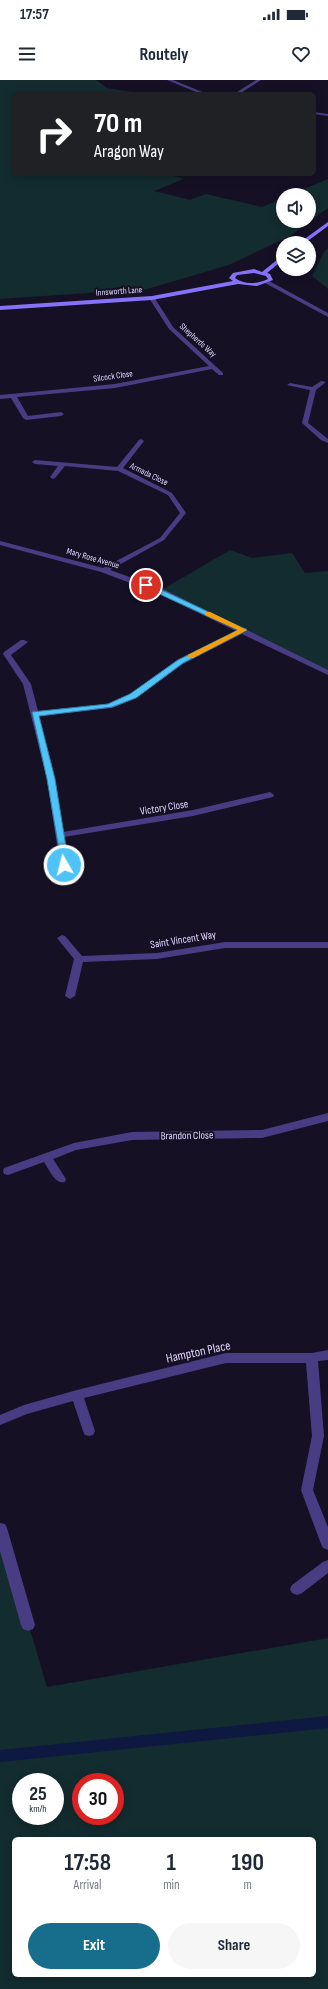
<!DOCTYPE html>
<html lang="en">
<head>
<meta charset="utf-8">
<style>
	body { margin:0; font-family:"Sofia Sans Condensed",sans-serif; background:#f6f6f7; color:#1f2937; height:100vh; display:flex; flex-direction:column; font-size:15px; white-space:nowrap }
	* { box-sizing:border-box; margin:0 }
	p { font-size:13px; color:#747a83 }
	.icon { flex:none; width:22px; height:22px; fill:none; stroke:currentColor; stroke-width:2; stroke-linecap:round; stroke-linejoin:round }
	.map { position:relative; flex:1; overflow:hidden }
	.side { position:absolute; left:12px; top:1757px; width:304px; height:140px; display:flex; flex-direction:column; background:#fff; border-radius:6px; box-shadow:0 2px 10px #0003 }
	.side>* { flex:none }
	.guide { position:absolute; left:12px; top:12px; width:304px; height:84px; border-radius:6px; box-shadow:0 2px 10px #0003; background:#202124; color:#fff; overflow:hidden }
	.fabs { position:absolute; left:276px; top:108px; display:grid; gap:8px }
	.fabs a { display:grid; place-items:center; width:40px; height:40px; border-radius:50%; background:#fff; box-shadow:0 2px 10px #0003; font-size:20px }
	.speed { position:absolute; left:12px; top:1693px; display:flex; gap:8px; font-size:20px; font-weight:700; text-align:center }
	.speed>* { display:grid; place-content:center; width:52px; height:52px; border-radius:50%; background:#fff; box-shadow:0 2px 10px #0003; line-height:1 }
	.speed small { font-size:10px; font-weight:400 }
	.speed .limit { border:6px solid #d22; background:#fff; color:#111 }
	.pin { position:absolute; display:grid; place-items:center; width:34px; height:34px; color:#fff; margin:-17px; border:2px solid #fff; border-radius:50%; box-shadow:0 1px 4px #0007 }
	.me { position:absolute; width:44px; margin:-22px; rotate:352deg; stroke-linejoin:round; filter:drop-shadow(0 0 3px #0008) }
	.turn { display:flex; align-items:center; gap:14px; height:84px; padding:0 16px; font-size:18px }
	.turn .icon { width:52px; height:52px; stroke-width:2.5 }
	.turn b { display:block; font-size:28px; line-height:34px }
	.eta { display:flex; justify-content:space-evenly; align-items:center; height:68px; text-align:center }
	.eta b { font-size:24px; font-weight:700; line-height:28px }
	.primary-button { display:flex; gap:8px; margin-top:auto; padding:8px 16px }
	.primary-button a { flex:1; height:46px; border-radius:24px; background:#166d8c; color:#fff; font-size:16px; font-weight:700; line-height:46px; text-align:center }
	.primary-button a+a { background:#f6f6f7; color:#1f2937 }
	.status { display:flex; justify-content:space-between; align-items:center; height:28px; padding:0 20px; background:#fff; direction:ltr }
	.status svg { height:11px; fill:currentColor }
	header { display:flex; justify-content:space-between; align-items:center; height:52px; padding:0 16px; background:#fff; font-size:18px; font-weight:700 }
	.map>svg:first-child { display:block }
</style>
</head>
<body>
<div class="status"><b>17:57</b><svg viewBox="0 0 49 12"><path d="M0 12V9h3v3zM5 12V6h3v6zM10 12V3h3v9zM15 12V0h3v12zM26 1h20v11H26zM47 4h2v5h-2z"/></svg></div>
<header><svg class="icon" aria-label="menu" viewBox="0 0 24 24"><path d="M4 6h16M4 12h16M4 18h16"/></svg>Routely<svg class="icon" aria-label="heart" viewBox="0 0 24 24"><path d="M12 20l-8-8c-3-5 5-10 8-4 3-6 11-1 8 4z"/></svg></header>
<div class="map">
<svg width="328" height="1909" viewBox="0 0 328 1909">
	<rect width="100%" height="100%" fill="#161025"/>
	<path fill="#132c2f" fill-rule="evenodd" d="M0,0H96L107,8L145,14H14V94H165L184,99L154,111L190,120L206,114L262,127L283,118V141H309V115H290L328,99V128L290,156L229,185L147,209L0,219Z
		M328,168V209L312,196L324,172Z
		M230,470L252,478L292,473L305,493L328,491V593L160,511Z
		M0,1448L47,1607L328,1558V1909H0ZM21,1702H55V1736H21ZM81,1702H115V1736H81ZM14,1759H314V1895H14Z"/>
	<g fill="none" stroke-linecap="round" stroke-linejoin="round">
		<path stroke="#0d1941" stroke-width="12" d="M0,1676L328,1642"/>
		<path fill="#483d82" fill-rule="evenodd" d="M167,0H173L207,14H201Z
			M256,0H261L239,14H234Z
			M314,32L328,34V36L314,34Z
			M265,201H269L328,233V237L265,203Z
			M152,216L154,217L173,247L223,293V295H219L212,289L115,308L17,317L28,336L61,332L64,334L61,336L26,340L23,338L11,318L0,319V315L115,304L209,286L169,249L149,218Z
			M321,301L326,302L316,310L308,343L328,359V363L321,360L302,343L310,310L287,305L290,303L312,307Z
			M141,359L144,361L123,388L172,413L186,433L164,460L110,490L163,509L242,548H246L247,550L328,590V595L242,554L183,584L136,618L112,628L39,636L55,699L63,752L193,730L270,712L274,715L273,717L193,736L64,757L68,785L64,788L60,785L47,699L23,604L3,574L4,572L21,560H24L28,562L11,575L31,604L38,631L107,624L130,614L177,580L236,551L157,513L101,492L0,465V461L103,488L160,458L180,433L168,415L118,391L65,386L55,398L53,399L50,397L58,386L35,384L32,382L35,380L117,387L139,360Z
			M62,855L65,856L82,876L157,873L225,862H328V868H225L157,879L83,882L75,916L70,919L65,916L74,879L57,858Z
			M328,1033V1041L262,1058L132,1060L76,1070L53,1079L66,1099L65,1102C55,1105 49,1089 44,1082L8,1095L4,1094L3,1091L4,1088L74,1063L132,1052L262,1050Z
			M328,1270V1280L318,1281L324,1356L313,1410L328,1447V1470L323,1468L321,1464L301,1410L312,1356L306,1283H226L84,1318L95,1351L93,1355L89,1356L85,1355L83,1351L73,1321L27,1334L0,1345V1335L24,1325L77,1310L226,1273H312Z
			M0,1443L5,1444L7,1448L35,1545L33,1549L28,1551L23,1549L21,1545L0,1471Z
			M328,1480V1493L302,1513L297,1515L292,1513L290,1509L292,1505L323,1482Z"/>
		<path fill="#8672f8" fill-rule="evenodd" d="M328,142V146L305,163H299Z
			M283,175V180L267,193L270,194L273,200L257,206L238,204L152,220L0,230V226L152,216L233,201L229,198L233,193L254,189L262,192ZM254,193L266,196L268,199C258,204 244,205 235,198L237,195Z"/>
	</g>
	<path fill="#4fc3f7" stroke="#337fa1" d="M144,504H149L247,550L183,583L136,618L112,627L39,636L55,699L69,785L62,787L47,699L32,632L108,624L130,614L178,580L238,550L144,507Z"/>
	<path fill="#f59e0b" d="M205,532H210L247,550L193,578H188V575L238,550L205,535Z"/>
	<g text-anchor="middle" stroke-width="4" stroke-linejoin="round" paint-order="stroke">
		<g font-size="9" fill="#dfd6fd" stroke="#161025">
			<text transform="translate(119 211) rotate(-4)" y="3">Innsworth Lane</text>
			<text transform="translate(198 260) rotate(42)" y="3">Shepherds Way</text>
			<text transform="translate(113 296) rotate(-8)" y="3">Silcock Close</text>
			<text transform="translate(149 394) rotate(26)" y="3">Armada Close</text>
			<text transform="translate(93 478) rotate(16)" y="3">Mary Rose Avenue</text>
		</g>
		<g font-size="11" fill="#dfd6fd" stroke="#161025">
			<text transform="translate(164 727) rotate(-9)" y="4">Victory Close</text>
			<text transform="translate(183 859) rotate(-9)" y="4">Saint Vincent Way</text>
			<text transform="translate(187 1055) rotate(-1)" y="4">Brandon Close</text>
		</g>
		<g font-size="13" fill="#dfd6fd" stroke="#161025">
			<text transform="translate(198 1271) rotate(-12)" y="5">Hampton Place</text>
		</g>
	</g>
</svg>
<div class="fabs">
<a><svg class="icon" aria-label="sound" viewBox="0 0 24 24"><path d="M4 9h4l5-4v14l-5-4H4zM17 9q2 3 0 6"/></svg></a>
<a><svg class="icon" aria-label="layers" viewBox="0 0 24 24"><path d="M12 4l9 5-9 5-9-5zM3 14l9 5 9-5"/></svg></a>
</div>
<div class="speed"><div>25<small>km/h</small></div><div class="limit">30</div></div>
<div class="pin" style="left:146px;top:505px;background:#d93025"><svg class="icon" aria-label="arrive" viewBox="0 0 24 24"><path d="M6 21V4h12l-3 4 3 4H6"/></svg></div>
<svg class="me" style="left:64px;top:785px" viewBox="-20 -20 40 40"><circle r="17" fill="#4fc3f7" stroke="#fff" stroke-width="3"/><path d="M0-11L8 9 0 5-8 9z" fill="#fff"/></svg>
<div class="guide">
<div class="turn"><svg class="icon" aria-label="right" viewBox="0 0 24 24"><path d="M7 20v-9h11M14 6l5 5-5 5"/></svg><div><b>70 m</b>Aragon Way</div></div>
</div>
<section class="side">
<div class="eta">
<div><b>17:58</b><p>Arrival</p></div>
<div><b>1</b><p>min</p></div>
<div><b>190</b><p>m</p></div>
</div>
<div class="primary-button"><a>Exit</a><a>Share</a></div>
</section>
</div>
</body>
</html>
